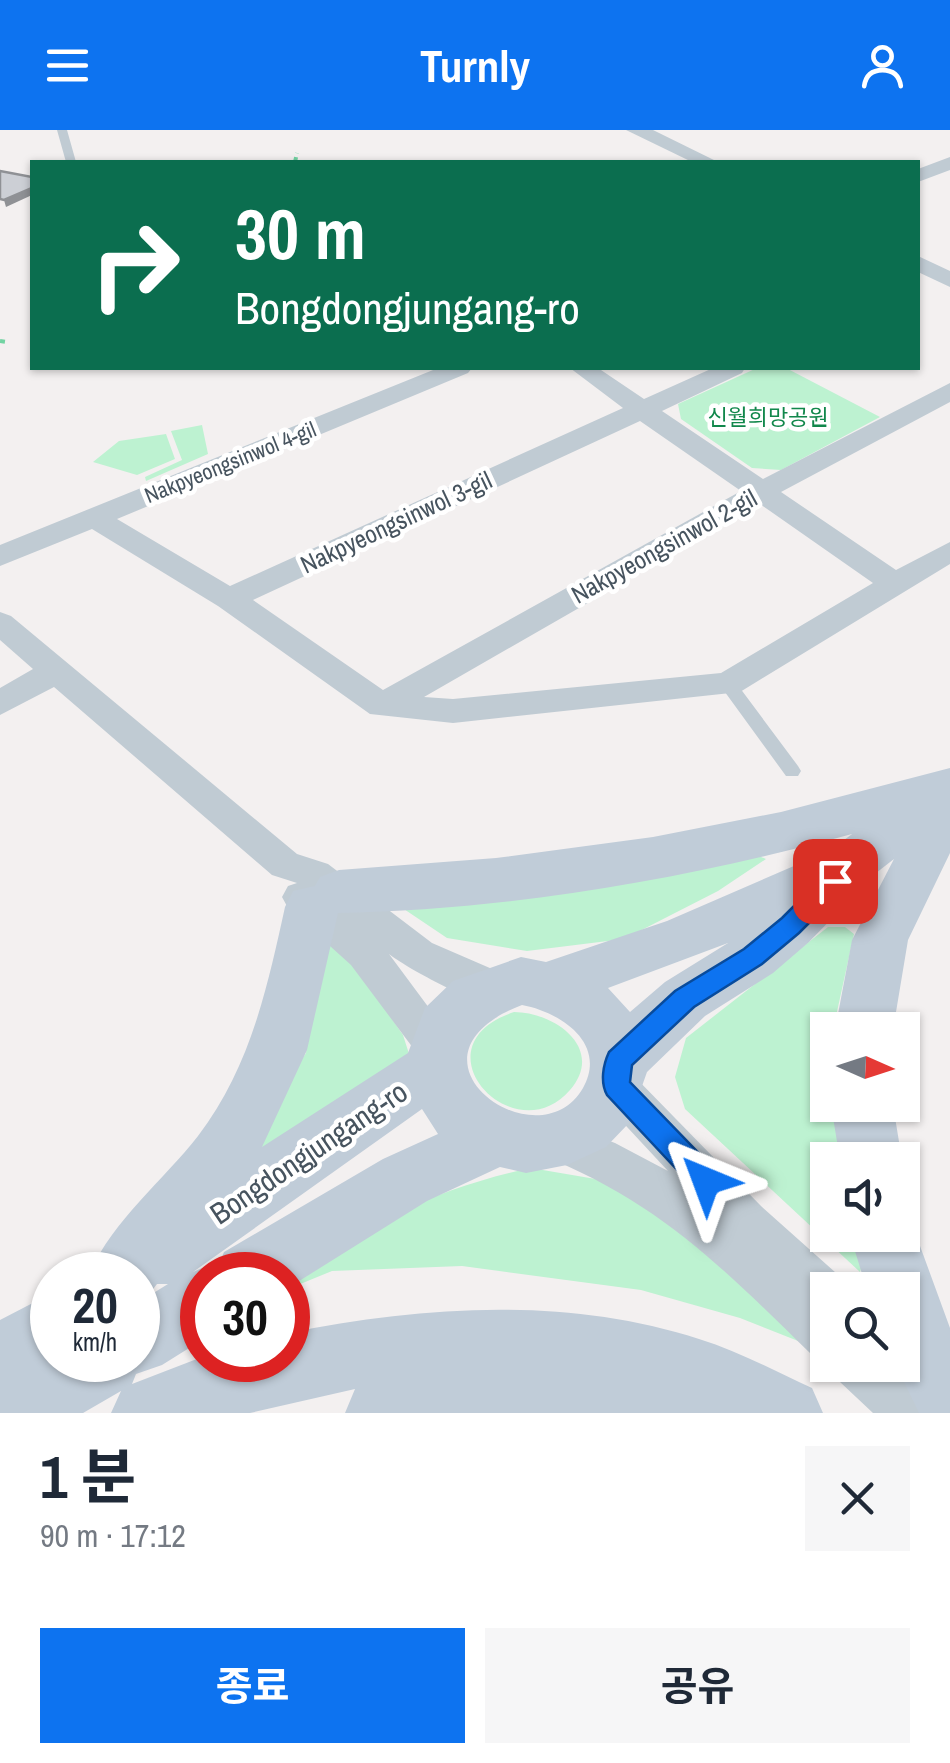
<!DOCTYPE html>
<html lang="ko">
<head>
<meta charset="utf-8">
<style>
	body { margin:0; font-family:"Archivo Narrow","Noto Sans KR",sans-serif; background:#f6f6f7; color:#1f2937; height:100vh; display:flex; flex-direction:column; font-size:38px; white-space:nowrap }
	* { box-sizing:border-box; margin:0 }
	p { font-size:32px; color:#747a83 }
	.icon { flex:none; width:55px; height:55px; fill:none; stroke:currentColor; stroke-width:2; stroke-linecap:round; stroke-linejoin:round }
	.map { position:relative; height:1283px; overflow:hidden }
	.details { display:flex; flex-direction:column; background:#fff; flex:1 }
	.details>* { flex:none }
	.banner { position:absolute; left:30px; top:30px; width:890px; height:210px; border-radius:0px; box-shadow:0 2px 8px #0004; background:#0b6e4f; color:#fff; overflow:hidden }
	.needle { width:65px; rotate:93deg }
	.fabs { position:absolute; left:810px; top:882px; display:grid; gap:20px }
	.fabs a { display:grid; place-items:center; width:110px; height:110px; border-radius:0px; background:#fff; box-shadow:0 2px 8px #0004; font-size:50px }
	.speed { position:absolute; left:30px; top:1122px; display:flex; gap:20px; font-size:50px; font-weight:700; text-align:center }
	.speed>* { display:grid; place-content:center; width:130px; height:130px; border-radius:50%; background:#fff; box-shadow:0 2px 8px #0004; line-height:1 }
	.speed small { font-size:25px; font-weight:400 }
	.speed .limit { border:15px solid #d22; background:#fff; color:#111 }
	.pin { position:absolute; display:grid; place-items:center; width:85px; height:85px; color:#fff; margin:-42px; border-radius:20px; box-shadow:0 5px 15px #0006 }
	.me { position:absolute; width:110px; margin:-55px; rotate:316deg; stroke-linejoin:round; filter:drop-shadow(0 0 8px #0008) }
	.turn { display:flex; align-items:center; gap:35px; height:210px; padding:0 40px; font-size:45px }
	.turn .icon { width:130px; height:130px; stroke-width:2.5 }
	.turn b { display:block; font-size:70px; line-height:85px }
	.round { display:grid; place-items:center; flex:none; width:105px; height:105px; border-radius:0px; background:#f6f6f7 }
	.headline { display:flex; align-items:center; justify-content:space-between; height:170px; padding:0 40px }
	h1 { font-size:60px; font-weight:700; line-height:75px }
	.cta { display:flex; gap:20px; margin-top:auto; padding:20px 40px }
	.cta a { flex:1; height:115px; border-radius:0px; background:#0d73f0; color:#fff; font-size:40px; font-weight:700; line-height:115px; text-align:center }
	.cta a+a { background:#f6f6f7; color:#1f2937 }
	header { display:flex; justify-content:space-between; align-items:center; height:130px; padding:0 40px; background:#0d73f0; color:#fff; font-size:45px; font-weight:700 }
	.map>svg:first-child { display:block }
</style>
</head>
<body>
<header><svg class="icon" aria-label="menu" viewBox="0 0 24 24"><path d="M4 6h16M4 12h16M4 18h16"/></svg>Turnly<svg class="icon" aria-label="person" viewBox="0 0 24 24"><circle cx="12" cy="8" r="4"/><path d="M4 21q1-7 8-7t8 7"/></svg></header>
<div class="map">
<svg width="950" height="1283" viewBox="0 0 950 1283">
	<rect width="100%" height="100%" fill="#f3f0f0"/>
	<path fill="#bdf2d1" d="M757,238H786L880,287L781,340L752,338L681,289L678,274Z
		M202,295L208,324L146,351L145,347L182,330L171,301Z
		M166,304L175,329L137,345L93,332L119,311Z
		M752,723L766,729L718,761L624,809L527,821L447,808L392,771Z
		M828,797H845L854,804L833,900H828V975H833L840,1030H828V1105H858L864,1128L860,1142L685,979L675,947L686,908Z
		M327,814L343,818L403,905L410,927L263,1020L253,1005L306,923L316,825Z
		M514,882C554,882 606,918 570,960C514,1025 412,916 514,882Z
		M531,1038L619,1053L826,1222L740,1188L641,1160L462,1136L332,1141L288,1159V1145H279C356,1098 442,1056 531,1038Z"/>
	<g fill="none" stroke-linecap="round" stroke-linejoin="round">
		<path stroke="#72d3a2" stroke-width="4" stroke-dasharray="5 4" stroke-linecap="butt" d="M295,32L297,23
			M0,211L7,212"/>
		<path fill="#c0cbd3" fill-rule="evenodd" d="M57,0H67L76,32H66Z
			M728,548L734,550L798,636L801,641L798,646H786L722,558L720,554L722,550Z"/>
		<path fill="#c0cbd3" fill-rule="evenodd" d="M626,0H653L718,32H692Z
			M950,27V40L918,52V39Z
			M918,126L950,141V157L918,142Z
			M438,238H472L468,243L117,389L230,456L623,278L570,238H598L644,269L713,238H745L742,243L662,281L763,349L950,253V272L781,362L896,440L950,412V434L740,562L453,593L370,584L218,476L92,399L0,436V415ZM640,291L741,361L383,560L253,470ZM760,374L873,453L721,543L453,569L424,567Z
			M0,482L11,486L297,724L328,734L432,813L506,845L512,857L506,869C503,870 494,874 491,874C472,873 405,837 389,824L458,917L452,930L437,935L422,930L351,835L288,778L282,767L288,756L297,753L272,745L54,557L0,585V558L33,539L0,510Z
			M616,937L631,943L761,1076L845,1151L848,1160H828V1231L811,1224C723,1138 658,1071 541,1025L534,1011L541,997L556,991L615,1013L668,1041L601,969L595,956L601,943Z
			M833,1235H892L904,1246L950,1265V1283H873L840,1252Z"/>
		<path fill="#c0ccd8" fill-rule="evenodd" d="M950,638V723L908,810L893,900H835L852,810L894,729L876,743L809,812L773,843L705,886L647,942L629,993L606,1017L567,1035L526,1043L500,1037L427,1071L288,1158V1145H202V1210L162,1235L136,1244L132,1254L202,1227L288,1230V1203C422,1176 566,1166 699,1209C738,1221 775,1241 812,1258L823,1283H345L355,1259L250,1283H111L121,1261L83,1283H0V1190L52,1163V1230H138V1172L142,1170L138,1172V1145H89C111,1092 163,1051 198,1006C250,938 267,859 285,777L293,761L315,756L320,747L339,740L496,728L653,707L781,682ZM852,704L831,720L667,791L546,832L521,827L453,851L425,878L408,923L262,1017L307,920L338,783C511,780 686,749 852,704ZM728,813L665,852L630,882L608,858ZM522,875C560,882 608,913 583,958C538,1036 387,927 522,875ZM422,979L438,1004L383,1029L224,1122L215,1144L202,1138L193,1142ZM157,1154H168L147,1167Z
			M831,975H893L902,1030H840Z
			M902,1081L916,1105L950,1198V1283H919L896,1235H902V1160H867L850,1105H902Z"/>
	</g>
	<path fill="#8f9195" d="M32,58V65L6,77L4,70Z"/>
	<path fill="#cccfd5" stroke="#8f9195" stroke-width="2.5" d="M0,41L32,47V58L4,70L0,69Z"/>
	<path fill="#0d73f0" stroke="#084b9c" stroke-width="2.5" d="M835,741L844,744L847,751L844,758L799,803L762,834L694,877L632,935L630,952L716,1041L720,1051L716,1060L706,1064L696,1060L607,965C600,952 603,935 609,922L675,861L744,819L782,788L826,744Z"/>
	<g text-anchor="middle" stroke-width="9" stroke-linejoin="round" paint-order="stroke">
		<g font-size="22" fill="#11874b" stroke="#fff">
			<text x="768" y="295">신월희망공원</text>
		</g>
		<g font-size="22" fill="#47545f" stroke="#fff">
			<text transform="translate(230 332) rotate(-22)" y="8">Nakpyeongsinwol 4-gil</text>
		</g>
		<g font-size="25" fill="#47545f" stroke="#fff">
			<text transform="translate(396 392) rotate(-25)" y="9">Nakpyeongsinwol 3-gil</text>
			<text transform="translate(664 416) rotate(-29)" y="9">Nakpyeongsinwol 2-gil</text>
		</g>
		<g font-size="30" fill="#47545f" stroke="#fff">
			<text transform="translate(309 1023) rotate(-34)" y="10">Bongdongjungang-ro</text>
		</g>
	</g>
</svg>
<div class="fabs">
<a><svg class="needle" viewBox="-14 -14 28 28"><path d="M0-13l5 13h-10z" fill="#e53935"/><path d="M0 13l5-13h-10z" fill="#747a83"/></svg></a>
<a><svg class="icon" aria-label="sound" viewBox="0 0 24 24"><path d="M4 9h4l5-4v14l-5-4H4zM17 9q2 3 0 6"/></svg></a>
<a><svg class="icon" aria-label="search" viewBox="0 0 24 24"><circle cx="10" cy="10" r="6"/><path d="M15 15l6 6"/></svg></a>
</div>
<div class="speed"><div>20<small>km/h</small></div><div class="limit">30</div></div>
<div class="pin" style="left:835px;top:751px;background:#d93025"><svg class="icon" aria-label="arrive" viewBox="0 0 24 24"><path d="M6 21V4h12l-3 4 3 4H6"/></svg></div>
<svg class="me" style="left:706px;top:1051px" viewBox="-20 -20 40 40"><path d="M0-17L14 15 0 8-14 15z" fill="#0d73f0" stroke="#fff" stroke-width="4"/></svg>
<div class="banner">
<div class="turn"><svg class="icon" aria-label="right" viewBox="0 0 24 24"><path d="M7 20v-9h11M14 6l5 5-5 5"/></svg><div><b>30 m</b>Bongdongjungang-ro</div></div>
</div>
</div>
<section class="details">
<div class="headline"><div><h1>1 분</h1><p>90 m · 17:12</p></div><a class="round"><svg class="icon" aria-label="close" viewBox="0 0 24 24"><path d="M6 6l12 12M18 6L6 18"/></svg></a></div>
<div class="cta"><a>종료</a><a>공유</a></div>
</section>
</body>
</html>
